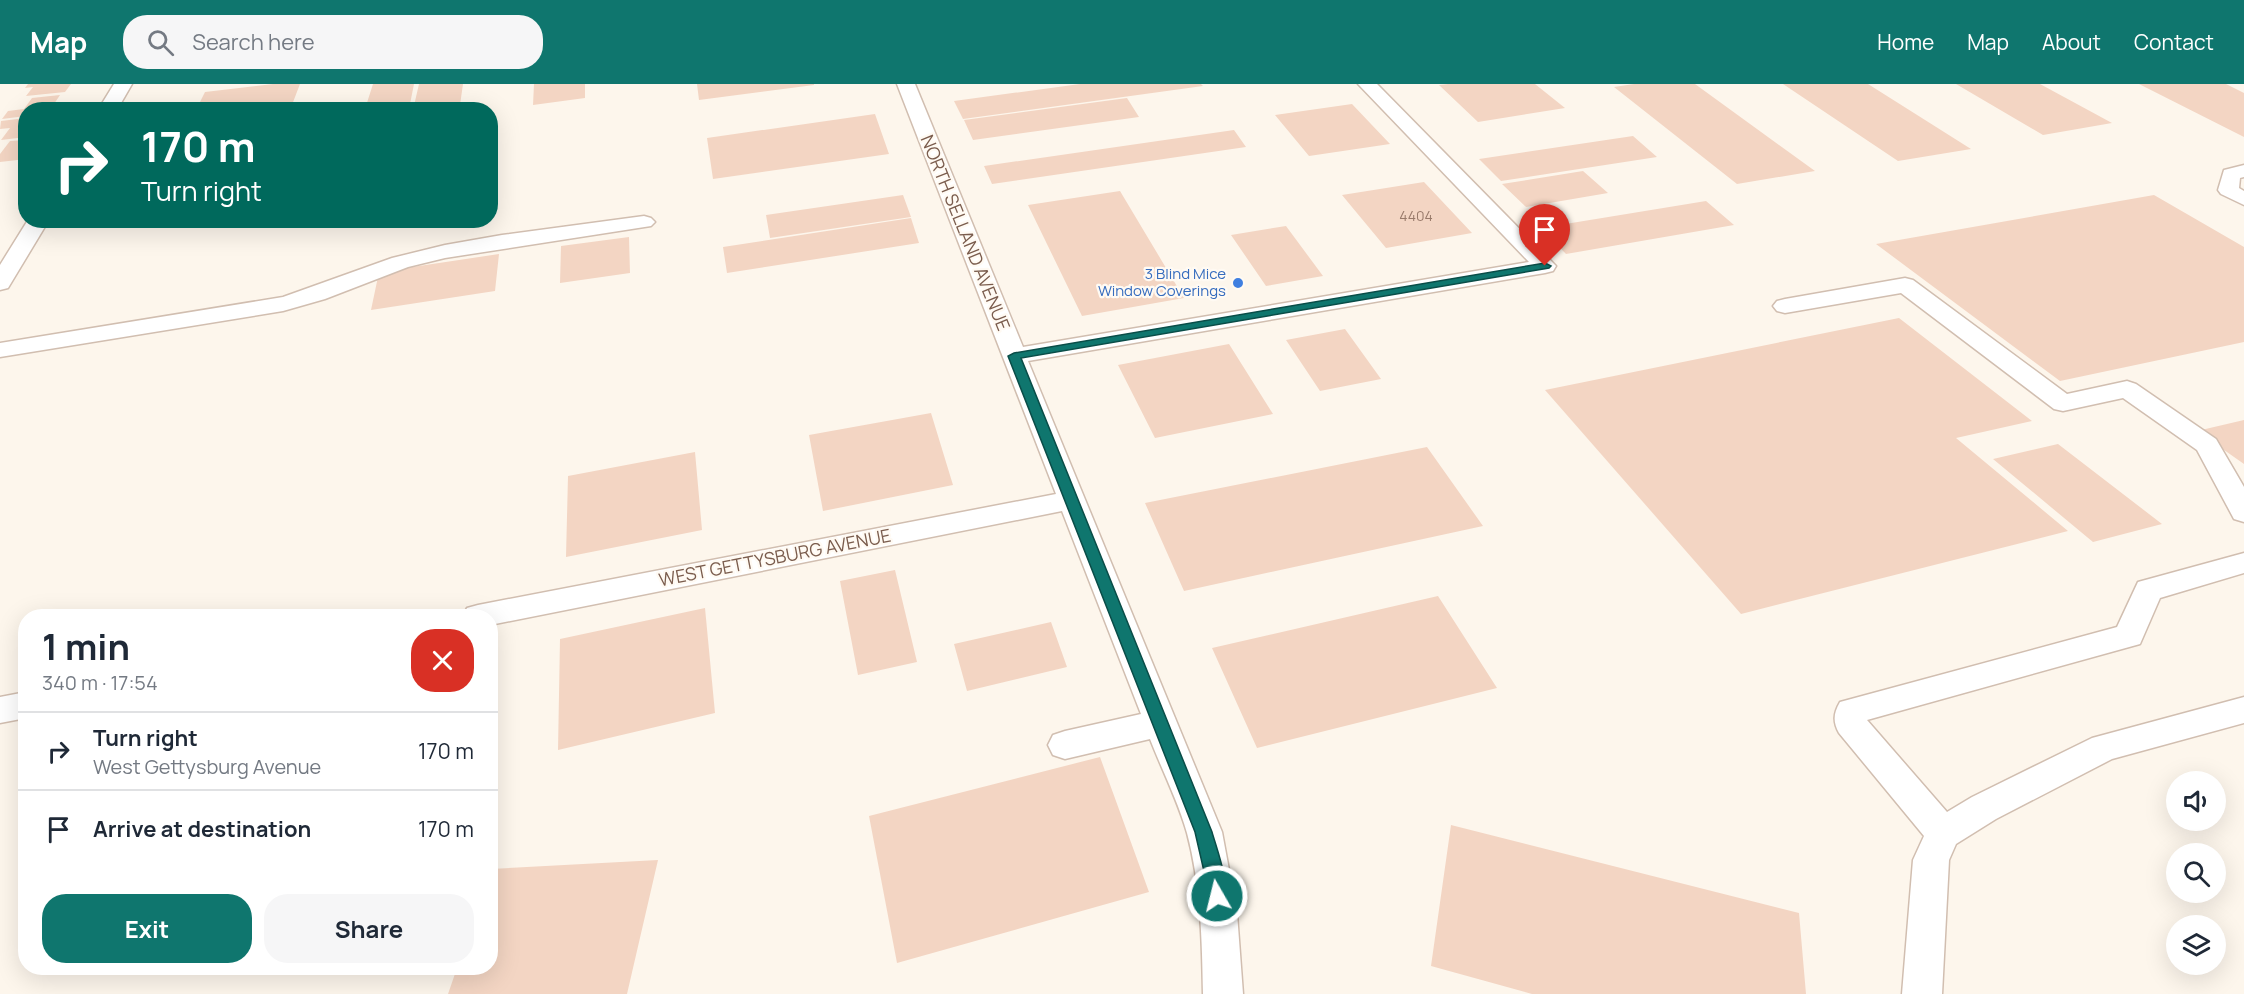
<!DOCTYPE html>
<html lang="en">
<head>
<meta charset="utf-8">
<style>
	body { margin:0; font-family:Manrope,sans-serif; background:#f6f6f7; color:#1f2937; height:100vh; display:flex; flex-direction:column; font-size:22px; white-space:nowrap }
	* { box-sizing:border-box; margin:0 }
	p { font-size:20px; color:#747a83 }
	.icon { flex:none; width:33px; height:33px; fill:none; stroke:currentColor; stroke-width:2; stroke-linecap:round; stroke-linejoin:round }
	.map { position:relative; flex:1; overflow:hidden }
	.drawer { position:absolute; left:18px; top:525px; width:480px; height:366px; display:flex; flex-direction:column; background:#fff; border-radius:24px; box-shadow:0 6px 24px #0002 }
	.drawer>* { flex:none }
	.guide { position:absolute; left:18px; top:18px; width:480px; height:126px; border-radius:24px; box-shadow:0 6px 24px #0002; background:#00695c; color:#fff; overflow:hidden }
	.controls { position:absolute; left:2166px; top:687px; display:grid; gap:12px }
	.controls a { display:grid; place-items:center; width:60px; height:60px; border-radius:50%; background:#fff; box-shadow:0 6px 24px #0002; font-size:30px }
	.pin { position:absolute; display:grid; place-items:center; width:51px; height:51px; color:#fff; margin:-62px -26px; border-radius:50% 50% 50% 0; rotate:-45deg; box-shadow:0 0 6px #0007 }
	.pin .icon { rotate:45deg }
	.me { position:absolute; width:66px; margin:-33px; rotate:352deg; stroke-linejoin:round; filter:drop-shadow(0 0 4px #0008) }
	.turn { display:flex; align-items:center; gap:21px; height:126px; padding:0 24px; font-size:27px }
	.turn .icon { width:78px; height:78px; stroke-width:2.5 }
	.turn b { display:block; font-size:42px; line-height:51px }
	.round { display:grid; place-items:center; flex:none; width:63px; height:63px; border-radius:24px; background:#f6f6f7 }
	.headline { display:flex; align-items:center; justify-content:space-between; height:102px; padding:0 24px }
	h1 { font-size:36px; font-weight:700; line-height:45px }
	.primary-button { display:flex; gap:12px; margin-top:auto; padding:12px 24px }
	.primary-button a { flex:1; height:69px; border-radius:24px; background:#0f766e; color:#fff; font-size:24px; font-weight:700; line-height:69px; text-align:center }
	.primary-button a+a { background:#f6f6f7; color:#1f2937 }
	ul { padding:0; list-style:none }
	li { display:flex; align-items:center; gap:18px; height:78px; padding:0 24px; border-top:2px solid #e0e1e3 }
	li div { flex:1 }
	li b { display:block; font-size:22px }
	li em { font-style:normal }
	header { display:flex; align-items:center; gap:36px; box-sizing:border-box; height:84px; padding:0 30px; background:#0f766e; color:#fff }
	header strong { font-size:28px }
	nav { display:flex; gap:33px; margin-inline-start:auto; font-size:21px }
	.search { width:420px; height:54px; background:#f6f6f7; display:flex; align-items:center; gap:15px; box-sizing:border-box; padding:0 21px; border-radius:24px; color:#747a83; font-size:22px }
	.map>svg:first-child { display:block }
</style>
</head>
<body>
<header>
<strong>Map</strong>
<div class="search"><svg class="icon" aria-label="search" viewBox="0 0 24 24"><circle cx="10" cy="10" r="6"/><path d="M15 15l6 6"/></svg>Search here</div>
<nav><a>Home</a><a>Map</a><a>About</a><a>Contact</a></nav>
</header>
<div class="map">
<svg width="2244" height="910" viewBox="0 0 2244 910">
	<rect width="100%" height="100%" fill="#fdf6ec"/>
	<path fill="#f3d5c3" d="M28,0H71L65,8L26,12L33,3L25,4Z
		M273,0H300L290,26H196L205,8Z
		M373,0H414L410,20L365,25Z
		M419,0H463L460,21L413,26Z
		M534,0H585V14L533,21Z
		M697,0H814V1L699,16Z
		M1080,0H1201L1203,2L963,35L954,17Z
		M1448,0H1535L1565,24L1478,38L1439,1Z
		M1634,0H1695L1815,87L1737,100L1614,3Z
		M1783,0H1868L1971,65L1898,77Z
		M1956,0H2040L2112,39L2043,51Z
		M2139,0H2226L2244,9V53Z
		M60,11L52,23L60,22L58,26H26V32L2,35L8,27L24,25L32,14Z
		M1127,14L1139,33L973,56L964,36Z
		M1352,20L1390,60L1309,72L1275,31Z
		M875,30L889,70L713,95L707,54Z
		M26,34V53L1,56L10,44L0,45L1,37Z
		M1234,46L1246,63L992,100L984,82Z
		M1633,52L1657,73L1501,97L1479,75Z
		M26,56V75L0,78V70L10,57Z
		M1583,87L1608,109L1526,123L1502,100Z
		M1424,98L1472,149L1386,164L1342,111Z
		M1120,107L1184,214L1082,232L1028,121Z
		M903,111L911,133L770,154L766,131Z
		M2154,111L2244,163V258L2060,297L1876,160Z
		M1706,117L1734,141L1566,170L1541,144Z
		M911,134L919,159L727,189L723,163Z
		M1286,142L1323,192L1266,202L1231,151Z
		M629,153L630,189L560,199L561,162Z
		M499,170L495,207L371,226L379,188Z
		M1899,234L2032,337L1956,354L2068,447L1741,530L1545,306Z
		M1345,245L1381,295L1320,307L1286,256Z
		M1229,260L1273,330L1155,354L1118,281Z
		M931,329L953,401L823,427L809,351Z
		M2244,336V380L2197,347Z
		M2058,360L2162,440L2093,458L1993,375Z
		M1427,363L1483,442L1184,507L1145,419Z
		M695,368L702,446L566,473L568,392Z
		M895,486L917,578L858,591L840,497Z
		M1438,512L1497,604L1257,664L1212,564Z
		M705,524L715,629L558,666L560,555Z
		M1051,538L1067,583L967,607L954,560Z
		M1100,673L1149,808L897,879L869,732Z
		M1451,741L1799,829L1806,910H1532L1431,882Z
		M658,776L627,910H448L457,884H490L491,785Z"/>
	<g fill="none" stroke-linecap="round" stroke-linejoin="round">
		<defs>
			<path id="minor" d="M114,0H132L117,26H98Z
				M897,0H915L1023,263L1529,178L1358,0H1377L1556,182L1553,187L1545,189L1028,277L1222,748L1237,829L1243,910H1203C1202,857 1201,801 1187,749C1178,717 1162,686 1150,655L1065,675L1053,671L1048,661L1053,651L1065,647L1141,630L1062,427L490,541V532H463L467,524L478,521L1056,410Z
				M2244,81V93L2240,94L2239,104L2244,107V121L2221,110L2218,106L2224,86Z
				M644,132L651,134L655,138L651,142L445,174L408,183L325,215L283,227L0,273V259L283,213L392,174L445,161L502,151Z
				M28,136H49L8,204L0,206V181Z
				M1905,194L1913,196L2067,310L2127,297L2136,300L2216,355L2244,403V438L2234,435L2197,366L2123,314L2063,327L2054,325L1901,209L1785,229L1777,227L1773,222L1777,217L1785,215Z
				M2244,469V489L2160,514L2140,560L1867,636L1947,728L1972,713L2092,654L2244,613V639L2112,675L1996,735L1956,760L1949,776L1942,910H1902L1913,776L1924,752L1839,649C1833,638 1833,630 1840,618L2117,543L2138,498Z
				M26,608V634L0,639V613Z"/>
		</defs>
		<use href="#minor" stroke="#d1beb0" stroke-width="3"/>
		<use href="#minor" fill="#fff" fill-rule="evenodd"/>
	</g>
	<path fill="#0f766e" stroke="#0a4d48" stroke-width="1.5" d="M1545,179L1551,182L1549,184L1021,274L1212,748C1217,766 1231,802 1223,818L1217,820L1211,818L1195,748L1008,272L1014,269Z"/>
	<circle fill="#3f7fe0" stroke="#fffaf3" stroke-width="2" cx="1238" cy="199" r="6"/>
	<g text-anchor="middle" stroke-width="4.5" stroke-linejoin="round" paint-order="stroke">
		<g font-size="14" fill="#987a6a">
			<text x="1416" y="137">4404</text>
		</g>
		<g font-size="15" fill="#366cbe" stroke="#fffaf3" text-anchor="end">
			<text x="1226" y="195">3 Blind Mice<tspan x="1226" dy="17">Window Coverings</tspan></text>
		</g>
		<g font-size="18" fill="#7a5c4d" stroke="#fffaf3">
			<text transform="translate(965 149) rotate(68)" y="6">NORTH SELLAND AVENUE</text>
			<text transform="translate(775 474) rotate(-11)" y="6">WEST GETTYSBURG AVENUE</text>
		</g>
	</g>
</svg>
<div class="controls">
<a><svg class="icon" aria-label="sound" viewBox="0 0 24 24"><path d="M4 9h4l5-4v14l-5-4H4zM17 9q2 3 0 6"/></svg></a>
<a><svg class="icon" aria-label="search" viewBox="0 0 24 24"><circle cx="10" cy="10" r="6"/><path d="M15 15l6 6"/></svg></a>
<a><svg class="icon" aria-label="layers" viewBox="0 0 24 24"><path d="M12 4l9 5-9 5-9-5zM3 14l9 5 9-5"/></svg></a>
</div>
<div class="pin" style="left:1545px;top:182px;background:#d93025"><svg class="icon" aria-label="arrive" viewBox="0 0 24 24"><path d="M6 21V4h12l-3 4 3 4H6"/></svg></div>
<svg class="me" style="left:1217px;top:812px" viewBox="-20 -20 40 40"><circle r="17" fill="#0f766e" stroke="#fff" stroke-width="3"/><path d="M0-11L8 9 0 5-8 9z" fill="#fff"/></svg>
<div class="guide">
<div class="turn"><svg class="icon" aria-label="right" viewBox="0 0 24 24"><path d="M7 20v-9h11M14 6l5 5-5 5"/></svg><div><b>170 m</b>Turn right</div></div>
</div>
<section class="drawer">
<div class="headline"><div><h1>1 min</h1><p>340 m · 17:54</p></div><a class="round" style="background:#d93025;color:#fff"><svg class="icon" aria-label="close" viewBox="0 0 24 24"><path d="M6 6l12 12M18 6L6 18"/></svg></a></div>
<ul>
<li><svg class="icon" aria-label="right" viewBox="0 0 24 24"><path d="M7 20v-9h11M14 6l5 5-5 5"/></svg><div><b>Turn right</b><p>West Gettysburg Avenue</p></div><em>170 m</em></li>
<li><svg class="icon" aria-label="arrive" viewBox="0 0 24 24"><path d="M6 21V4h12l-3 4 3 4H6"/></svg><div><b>Arrive at destination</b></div><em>170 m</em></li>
</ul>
<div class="primary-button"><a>Exit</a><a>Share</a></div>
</section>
</div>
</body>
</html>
